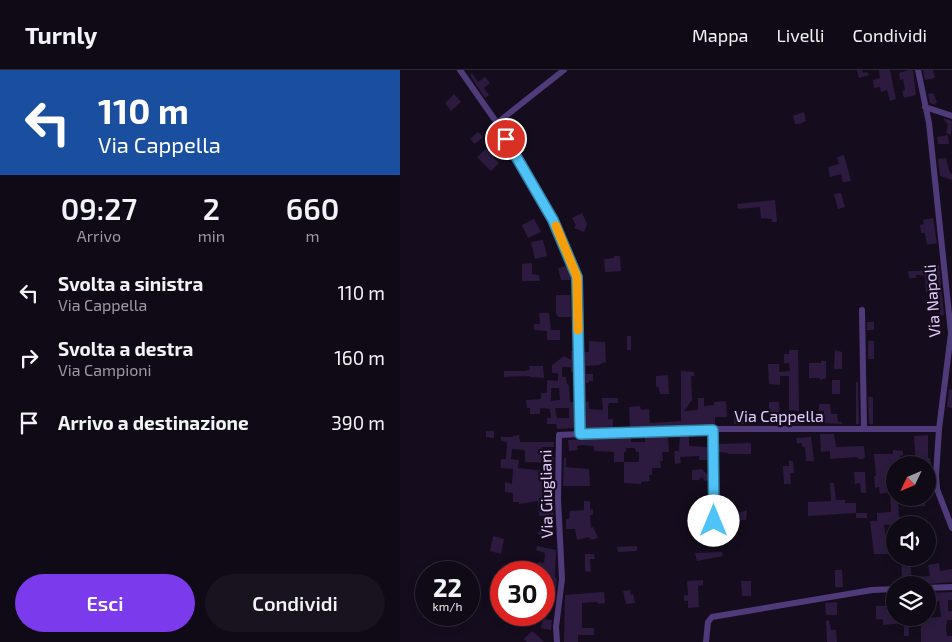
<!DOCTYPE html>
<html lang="it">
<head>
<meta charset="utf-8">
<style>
	body { margin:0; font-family:"Exo 2",sans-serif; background:#19131f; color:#f1f3f6; height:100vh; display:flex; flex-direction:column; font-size:19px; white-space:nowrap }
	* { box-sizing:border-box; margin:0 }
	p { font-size:16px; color:#9c9aa1 }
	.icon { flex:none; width:28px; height:28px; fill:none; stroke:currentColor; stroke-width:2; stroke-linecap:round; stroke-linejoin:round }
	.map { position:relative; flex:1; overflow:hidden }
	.panel { display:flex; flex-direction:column; background:#100a16; width:400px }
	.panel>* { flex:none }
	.guide { background:#1a4fa0; color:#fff; overflow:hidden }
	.needle { width:32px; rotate:226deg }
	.tools { position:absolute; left:486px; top:386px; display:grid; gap:10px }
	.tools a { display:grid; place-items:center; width:50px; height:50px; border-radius:50%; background:#100a16; box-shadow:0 2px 8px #0003,0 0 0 1px #302b35; font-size:25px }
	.speed { position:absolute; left:15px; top:491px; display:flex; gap:10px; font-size:25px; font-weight:700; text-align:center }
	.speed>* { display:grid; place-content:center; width:65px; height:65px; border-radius:50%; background:#100a16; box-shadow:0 2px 8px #0003,0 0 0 1px #302b35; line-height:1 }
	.speed small { font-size:12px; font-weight:400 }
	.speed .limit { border:8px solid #d22; background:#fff; color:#111 }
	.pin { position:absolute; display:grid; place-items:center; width:42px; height:42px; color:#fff; margin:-21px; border:2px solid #fff; border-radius:50%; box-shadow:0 1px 5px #0007 }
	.me { position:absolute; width:55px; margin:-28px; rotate:0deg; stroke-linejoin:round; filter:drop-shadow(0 0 4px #0008) }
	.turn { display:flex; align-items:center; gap:18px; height:105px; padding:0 15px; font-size:22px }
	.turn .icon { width:65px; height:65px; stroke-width:2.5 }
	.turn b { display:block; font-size:35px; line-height:42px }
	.eta { display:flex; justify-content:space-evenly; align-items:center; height:85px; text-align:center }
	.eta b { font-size:30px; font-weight:600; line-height:35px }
	.cta { display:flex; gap:10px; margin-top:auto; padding:10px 15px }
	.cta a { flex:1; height:58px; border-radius:30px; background:#7c3aed; color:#fff; font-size:20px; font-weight:600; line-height:58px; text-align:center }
	.cta a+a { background:#19131f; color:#f1f3f6 }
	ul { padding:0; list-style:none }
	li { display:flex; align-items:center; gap:15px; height:65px; padding:0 15px }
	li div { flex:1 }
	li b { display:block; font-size:19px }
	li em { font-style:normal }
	header { display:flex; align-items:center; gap:30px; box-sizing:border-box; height:70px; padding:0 25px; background:#100a16; border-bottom:1px solid #302b35 }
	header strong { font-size:24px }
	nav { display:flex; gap:28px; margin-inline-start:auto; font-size:18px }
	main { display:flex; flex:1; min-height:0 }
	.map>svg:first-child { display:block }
</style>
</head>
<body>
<header>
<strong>Turnly</strong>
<nav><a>Mappa</a><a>Livelli</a><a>Condividi</a></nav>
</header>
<main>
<section class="panel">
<div class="guide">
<div class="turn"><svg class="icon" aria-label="left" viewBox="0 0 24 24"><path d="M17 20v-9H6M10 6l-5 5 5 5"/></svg><div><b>110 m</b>Via Cappella</div></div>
</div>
<div class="eta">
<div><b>09:27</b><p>Arrivo</p></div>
<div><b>2</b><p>min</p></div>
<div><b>660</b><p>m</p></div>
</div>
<ul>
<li><svg class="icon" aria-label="left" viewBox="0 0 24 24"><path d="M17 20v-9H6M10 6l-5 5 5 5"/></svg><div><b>Svolta a sinistra</b><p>Via Cappella</p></div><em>110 m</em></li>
<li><svg class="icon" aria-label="right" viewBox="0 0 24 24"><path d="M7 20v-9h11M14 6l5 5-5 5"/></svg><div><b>Svolta a destra</b><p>Via Campioni</p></div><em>160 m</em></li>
<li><svg class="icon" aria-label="arrive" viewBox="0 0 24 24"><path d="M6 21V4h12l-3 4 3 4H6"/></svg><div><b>Arrivo a destinazione</b></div><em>390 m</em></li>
</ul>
<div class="cta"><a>Esci</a><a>Condividi</a></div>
</section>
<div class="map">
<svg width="552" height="572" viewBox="0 0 552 572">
	<rect width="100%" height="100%" fill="#150d1e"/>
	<path fill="#2c1b3e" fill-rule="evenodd" d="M457,0H462L463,3L467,2L469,5L459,8Z
		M479,0H490L496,29L490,31L487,20L481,22L480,17L474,18L473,10L480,8Z
		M509,0H513L516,25L504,28L502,21L505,20L503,9L500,10L499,3Z
		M523,0H533L535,8L525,10Z
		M72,3L78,12L85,7L90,13L84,18L89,25L85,28L70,5Z
		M533,23L537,32L535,33L536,35L530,33L528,24Z
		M54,24L61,32L51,41L45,33Z
		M404,42L406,51L399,54H395L393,46Z
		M543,48L552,51L551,65L546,63L548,55Z
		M78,62L83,67L75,74L70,69Z
		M548,65L549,74H538L537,67Z
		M86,79L99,93L91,101L77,87Z
		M444,85L451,111L445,112H443L441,104L430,107L428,97L439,94L437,87Z
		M546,88L550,103L552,104V110L540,106L538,89Z
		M441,123L445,137L438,139L434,124Z
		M375,130L377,152H372V149L361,148L360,137L338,139L337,134Z
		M182,143L187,154L184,162L174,158L176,155L172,148Z
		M533,148L537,173L527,175L525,163H521L520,155L524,154L523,150Z
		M134,149L141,162L128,168L122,155Z
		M143,170L147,186L135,189L131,172Z
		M214,186H220L221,201L205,202L204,189L214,188Z
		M132,193V204L139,205L140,211H122V194Z
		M539,195L544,245L540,246L538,231L536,232L535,229H531L530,222H526L525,206L516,205V208H509L508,201H525V199H530V197Z
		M167,196L172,210H161L158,198Z
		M156,225H170L171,247H158L157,244L156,245Z
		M139,243H149L151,260H160V270H147V261L134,260V254H140Z
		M467,252H474V260H467Z
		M227,266H231V280H227Z
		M189,271L205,272L206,292L200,294V295L186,296V304H193V311H189L188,313H186V332H189V339L203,340L202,328H218V333H209L208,336V349H213V357L185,359L183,282H189Z
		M468,271H474V289H468Z
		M389,280H398L399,341L389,340V306H380V315L369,314L368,294H379V302L390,301L389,293H384V284H389Z
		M435,280L442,282V299H434Z
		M171,281H173L174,302H171V297H162V307H166L167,314L169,315L170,332H174L175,358L157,359L156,354H147V348H151L150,339L140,338V344H130V338H127L126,330L141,329V323H147V310L158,311V303H152V295L164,286L171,290ZM151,318H159L160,330L151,331ZM155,338H169V348H157Z
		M421,291H426V308L421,310L419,308H409V293H421Z
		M129,296H143L144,308L130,307V306L104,307V301H127V300H130Z
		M281,301L294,302V306H291L292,330L284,341L298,340V328H304V336L314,335V332L326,331L327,347H315V354L230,357L229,337L240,336L241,340L249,339L250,353L281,351Z
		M268,305L269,324H260L258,316L256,317V306Z
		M432,310H440V324H432Z
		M456,312H458L459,354H456Z
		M549,319L552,320V338L547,337Z
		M468,327H473V354H469Z
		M369,332H379L380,350H369Z
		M419,334H430L431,344H437L438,352H442V354L423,353L424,341H419Z
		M346,343V354H334V344Z
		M401,348V354H389L388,349Z
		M86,361H94V368L86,367Z
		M280,364H289V376L308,377V390H299V386L280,387L281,393L275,394L274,381H279Z
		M420,364H434L436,377L464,376L465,387L463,389H459L457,387L430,389V381L421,382Z
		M119,365L120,372H154V377H142L143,386L154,387V393L125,392V380L112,379L111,389L119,390L118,398L143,401V404L153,405L152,430L154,448L152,461H150V467L138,464L141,454L148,455L147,446H139L138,431L119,434V432H113V423L105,422V412L112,414L113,399L101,398V389H106L107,372L101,371V367H113V366Z
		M256,365V367H268L269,382H262L263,391H260L261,398H252V405H249L250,411L241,412V414L224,413V392H239V382H236L235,378H226V382H224V392H214V382L194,381V376L181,375L177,376L178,380L169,381L168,370L231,367V372H245V366Z
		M528,365V388H530L531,395H516L514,366Z
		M411,367L414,391H406L405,377H402V373H397L396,368Z
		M351,373V384H328V383L319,382V374Z
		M493,380L503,381V385L500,386L501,395H495V428H498L499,447H513L514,455H484L488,484H474L470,451H477V443L491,442L490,422L480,424L479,417L475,418L474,406H476L474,384H493Z
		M164,388H166V397L189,399L190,416H163Z
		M389,391H393L394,403H390L391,414H384L383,396H389Z
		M302,399L308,405V410L305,411L302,407L299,410H292V400Z
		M454,402H465L466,423H461L460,413L455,414Z
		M430,413H434L436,430H445V433H456V443L408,446V432L431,431Z
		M507,428H524L525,436L508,437Z
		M184,431H190V440L193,439V445H190L191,458L193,457L198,468L190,470L189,467L177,470L175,459H166V449H169L170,441L184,440Z
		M327,440L342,442L347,440L346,450H327Z
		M456,443H467V448H456Z
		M93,466L104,469L101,484L90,481Z
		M137,476L156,480L155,507L157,509L155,528L144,526V499L138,497V492L144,493L145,483L136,480Z
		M237,476V481L218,482L217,477Z
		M322,482L323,486L297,491L295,483Z
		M185,484H194L195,489H190L191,502L185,501Z
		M501,488H511V506L502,508Z
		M539,493L540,501L552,499V512L516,515L515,507L530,506L528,495Z
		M435,500H442L443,517H435Z
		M303,510V515L298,516L299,537L288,538V531H284V525H288L287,511Z
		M341,511H351V526H342Z
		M230,520L231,525L233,524L235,533L226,534L223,521Z
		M204,522L205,533L198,534L197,532L182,533V558H194V565H178V572H164L165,525Z
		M552,522V530H548V541H552V550H547L546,559L547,566H552V572H521V556H509V566H504V553L483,555V549H476V536H495V548L509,549L541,547L539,531L528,532V523Z
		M437,532V545H426L425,533Z
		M143,549L152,550L151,560L141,558Z
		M429,550L431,560H436L437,572H427L426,551Z
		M132,561L136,564L144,572H127L124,569Z"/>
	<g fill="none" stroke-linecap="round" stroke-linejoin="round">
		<path stroke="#503b7a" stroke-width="6" d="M60,0L97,53L153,150L177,207L180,364
			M518,0L529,53L551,263L539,359L536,405L537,419L552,458
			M525,37L552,46
			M97,53L164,0
			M462,240L464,359
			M313,359L314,469
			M528,518L552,517
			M157,572L156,557L162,509L158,429L159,365L287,359H539
			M306,572L308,552L312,547L472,520L495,519"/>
	</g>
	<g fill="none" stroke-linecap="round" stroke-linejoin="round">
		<defs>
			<path id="route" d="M106,69L153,150L177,207L180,364L313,360L314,451"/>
		</defs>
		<use href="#route" stroke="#337fa1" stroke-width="12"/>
		<use href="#route" stroke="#4fc3f7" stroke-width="9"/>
		<path stroke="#f59e0b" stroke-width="9" d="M156,156L177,207L178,260"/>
	</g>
	<g text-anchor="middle" stroke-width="4.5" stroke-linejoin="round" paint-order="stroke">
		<g font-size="16" fill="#e0cdfc" stroke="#150d1e">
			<text transform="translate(532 231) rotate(-94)" y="6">Via Napoli</text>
			<text x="379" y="352">Via Cappella</text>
			<text transform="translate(146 424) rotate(-91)" y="6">Via Giugliani</text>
		</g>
	</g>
</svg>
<div class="tools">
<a><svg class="needle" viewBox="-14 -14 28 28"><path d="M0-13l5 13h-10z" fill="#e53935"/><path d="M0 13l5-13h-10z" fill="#9c9aa1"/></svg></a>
<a><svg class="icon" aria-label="sound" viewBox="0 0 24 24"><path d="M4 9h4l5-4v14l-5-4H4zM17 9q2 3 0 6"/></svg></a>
<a><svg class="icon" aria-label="layers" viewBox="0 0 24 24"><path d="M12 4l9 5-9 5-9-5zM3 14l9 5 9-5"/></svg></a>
</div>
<div class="speed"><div>22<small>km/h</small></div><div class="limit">30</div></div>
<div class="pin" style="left:106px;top:69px;background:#d93025"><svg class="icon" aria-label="arrive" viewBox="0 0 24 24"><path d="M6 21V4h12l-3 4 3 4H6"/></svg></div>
<svg class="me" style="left:314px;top:451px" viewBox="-20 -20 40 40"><circle r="19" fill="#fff"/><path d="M0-13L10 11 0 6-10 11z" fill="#4fc3f7"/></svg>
</div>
</main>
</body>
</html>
